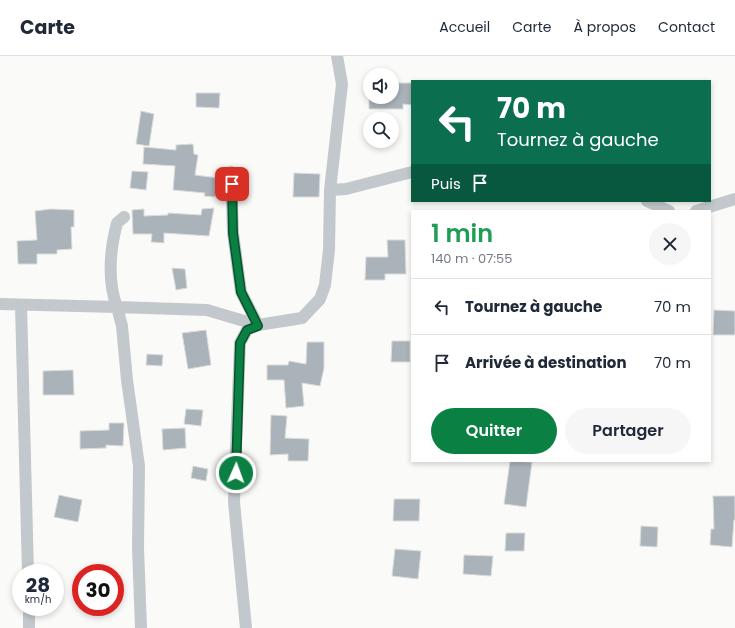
<!DOCTYPE html>
<html lang="fr">
<head>
<meta charset="utf-8">
<style>
	body { margin:0; font-family:Poppins,sans-serif; background:#f6f6f7; color:#1f2937; height:100vh; display:flex; flex-direction:column; font-size:15px; white-space:nowrap }
	* { box-sizing:border-box; margin:0 }
	p { font-size:13px; color:#747a83 }
	.icon { flex:none; width:22px; height:22px; fill:none; stroke:currentColor; stroke-width:2; stroke-linecap:round; stroke-linejoin:round }
	.map { position:relative; flex:1; overflow:hidden }
	.drawer { position:absolute; left:411px; top:154px; width:300px; height:252px; display:flex; flex-direction:column; background:#fff; border-radius:0px; box-shadow:0 2px 6px #0003 }
	.drawer>* { flex:none }
	.guide { position:absolute; left:411px; top:24px; width:300px; height:122px; border-radius:0px; box-shadow:0 2px 6px #0003; background:#0b6e4f; color:#fff; overflow:hidden }
	.tools { position:absolute; left:363px; top:12px; display:grid; gap:8px }
	.tools a { display:grid; place-items:center; width:36px; height:36px; border-radius:50%; background:#fff; box-shadow:0 2px 6px #0003; font-size:20px }
	.speed { position:absolute; left:12px; top:508px; display:flex; gap:8px; font-size:20px; font-weight:700; text-align:center }
	.speed>* { display:grid; place-content:center; width:52px; height:52px; border-radius:50%; background:#fff; box-shadow:0 2px 6px #0003; line-height:1 }
	.speed small { font-size:10px; font-weight:400 }
	.speed .limit { border:6px solid #d22; background:#fff; color:#111 }
	.pin { position:absolute; display:grid; place-items:center; width:34px; height:34px; color:#fff; margin:-17px; border-radius:8px; box-shadow:0 2px 6px #0006 }
	.me { position:absolute; width:44px; margin:-22px; rotate:2deg; stroke-linejoin:round; filter:drop-shadow(0 0 3px #0008) }
	.turn { display:flex; align-items:center; gap:14px; height:84px; padding:0 20px; font-size:18px }
	.turn .icon { width:52px; height:52px; stroke-width:2.5 }
	.turn b { display:block; font-size:28px; line-height:34px }
	.then { display:flex; align-items:center; height:38px; padding:0 20px; background:#0003; gap:8px; font-size:15px }
	.round { display:grid; place-items:center; flex:none; width:42px; height:42px; border-radius:21px; background:#f6f6f7 }
	.overview { display:flex; align-items:center; justify-content:space-between; height:68px; padding:0 20px }
	h1 { font-size:24px; font-weight:600; line-height:30px; color:#1e9e55 }
	.action { display:flex; gap:8px; margin-top:auto; padding:8px 20px }
	.action a { flex:1; height:46px; border-radius:24px; background:#0b8043; color:#fff; font-size:16px; font-weight:600; line-height:46px; text-align:center }
	.action a+a { background:#f6f6f7; color:#1f2937 }
	ul { padding:0; list-style:none }
	li { display:flex; align-items:center; gap:12px; height:56px; padding:0 20px; border-top:1px solid #e0e1e3 }
	li div { flex:1 }
	li b { display:block; font-size:15px }
	li em { font-style:normal }
	header { display:flex; align-items:center; gap:24px; box-sizing:border-box; height:56px; padding:0 20px; background:#fff; border-bottom:1px solid #e0e1e3 }
	header strong { font-size:19px }
	nav { display:flex; gap:22px; margin-inline-start:auto; font-size:14px }
	.map>svg:first-child { display:block }
</style>
</head>
<body>
<header>
<strong>Carte</strong>
<nav><a>Accueil</a><a>Carte</a><a>À propos</a><a>Contact</a></nav>
</header>
<div class="map">
<svg width="735" height="572" viewBox="0 0 735 572">
	<rect width="100%" height="100%" fill="#fafaf8"/>
	<path fill="#aab3b9" stroke="#dcdcda" d="M392,27H412V49L403,48V53H369V41H392Z
		M196,37H220L219,52L196,51Z
		M141,55L154,58L149,90L136,88Z
		M193,88L194,98L198,99L195,119L218,122L215,141L204,140L205,137L173,134L175,110L143,108L144,91L176,94V89Z
		M132,115L148,116L146,134L130,132Z
		M294,117L320,118L319,141H293Z
		M214,152L209,180L164,177V187L151,186L152,178H133L132,154L144,153V160L168,159V157L201,159L202,153Z
		M51,153L74,154V171H71L72,193L57,194V198H37V208H18L17,185L37,184L35,155Z
		M387,184H405L406,218H385V224H365L366,201H388Z
		M172,212L185,213L187,232L176,234Z
		M714,254L735,255V279H713Z
		M206,274L211,309L188,313L182,277Z
		M392,285H410V306H391Z
		M307,286H324V312L320,330L302,327L304,350L286,352L284,324H267V309H288L289,305L306,308Z
		M147,298L163,299L162,310L146,309Z
		M73,314L74,339H43V315Z
		M186,353L203,354L201,370L184,368Z
		M271,359L287,360L285,382L309,383L308,405H288V398L270,399Z
		M109,367H124L123,390L106,389V392L80,393V375L109,374Z
		M185,372L186,392L163,394L162,373Z
		M510,405L532,406L526,451L504,448Z
		M193,410L208,413L206,425L191,422Z
		M59,439L82,444L78,466L54,461Z
		M713,440H735V464H734L732,491L710,489L711,473H714Z
		M394,443H420L419,465H393Z
		M641,470L658,471L657,491L640,490Z
		M506,477H525L524,495H505Z
		M395,493L421,495L418,523L392,520Z
		M464,499L493,500L491,520L463,518Z"/>
	<g fill="none" stroke-linecap="round" stroke-linejoin="round">
		<path stroke="#c3c8cc" stroke-width="12" d="M231,116L233,177L241,236L258,269
			M330,134L346,133L412,116
			M647,145L669,155
			M696,155L735,143
			M124,161L117,167C110,194 107,224 117,251L207,254L258,269
			M0,248L117,251L122,270L127,324L139,410L138,492L141,572
			M21,249L28,517
			M29,551V572
			M246,572L234,446L240,287L247,274L258,269L302,262L320,243L325,229L329,194L330,134L342,28L337,0"/>
	</g>
	<g fill="none" stroke-linecap="round" stroke-linejoin="round">
		<defs>
			<path id="route" d="M232,128L233,177L241,236L258,270L247,274L240,287L236,417"/>
		</defs>
		<use href="#route" stroke="#07532c" stroke-width="10"/>
		<use href="#route" stroke="#0b8043" stroke-width="7"/>
	</g>
</svg>
<div class="tools">
<a><svg class="icon" aria-label="sound" viewBox="0 0 24 24"><path d="M4 9h4l5-4v14l-5-4H4zM17 9q2 3 0 6"/></svg></a>
<a><svg class="icon" aria-label="search" viewBox="0 0 24 24"><circle cx="10" cy="10" r="6"/><path d="M15 15l6 6"/></svg></a>
</div>
<div class="speed"><div>28<small>km/h</small></div><div class="limit">30</div></div>
<div class="pin" style="left:232px;top:128px;background:#d93025"><svg class="icon" aria-label="arrive" viewBox="0 0 24 24"><path d="M6 21V4h12l-3 4 3 4H6"/></svg></div>
<svg class="me" style="left:236px;top:417px" viewBox="-20 -20 40 40"><circle r="17" fill="#0b8043" stroke="#fff" stroke-width="3"/><path d="M0-11L8 9 0 5-8 9z" fill="#fff"/></svg>
<div class="guide">
<div class="turn"><svg class="icon" aria-label="left" viewBox="0 0 24 24"><path d="M17 20v-9H6M10 6l-5 5 5 5"/></svg><div><b>70 m</b>Tournez à gauche</div></div>
<div class="then">Puis<svg class="icon" aria-label="arrive" viewBox="0 0 24 24"><path d="M6 21V4h12l-3 4 3 4H6"/></svg></div>
</div>
<section class="drawer">
<div class="overview"><div><h1>1 min</h1><p>140 m · 07:55</p></div><a class="round"><svg class="icon" aria-label="close" viewBox="0 0 24 24"><path d="M6 6l12 12M18 6L6 18"/></svg></a></div>
<ul>
<li><svg class="icon" aria-label="left" viewBox="0 0 24 24"><path d="M17 20v-9H6M10 6l-5 5 5 5"/></svg><div><b>Tournez à gauche</b></div><em>70 m</em></li>
<li><svg class="icon" aria-label="arrive" viewBox="0 0 24 24"><path d="M6 21V4h12l-3 4 3 4H6"/></svg><div><b>Arrivée à destination</b></div><em>70 m</em></li>
</ul>
<div class="action"><a>Quitter</a><a>Partager</a></div>
</section>
</div>
</body>
</html>
